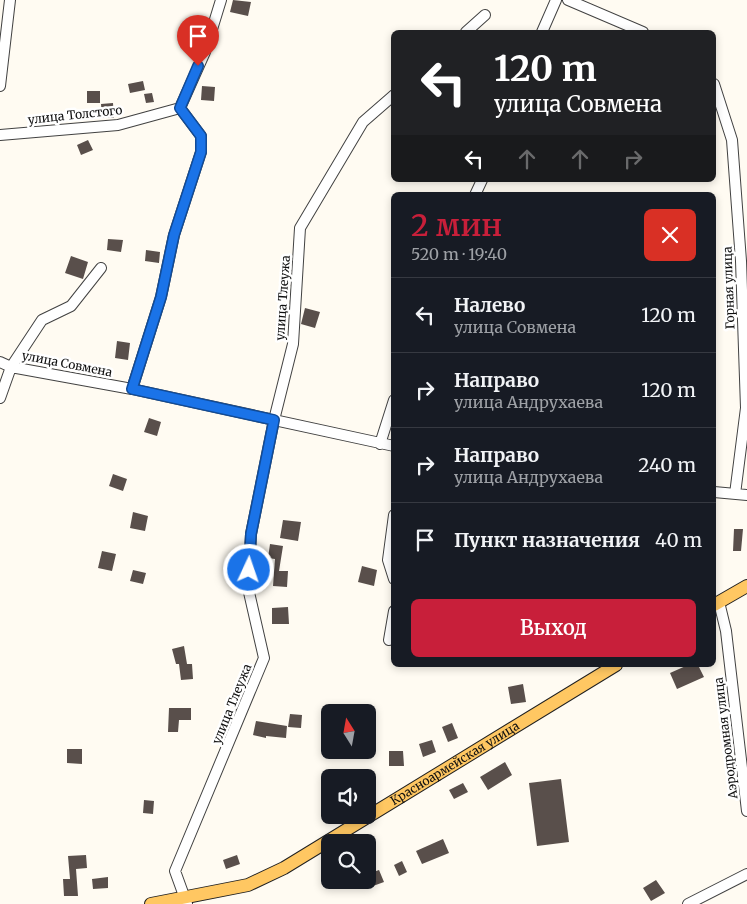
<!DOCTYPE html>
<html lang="ru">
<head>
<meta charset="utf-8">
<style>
	body { margin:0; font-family:Merriweather,serif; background:#20242c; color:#f1f3f6; height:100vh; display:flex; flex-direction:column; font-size:19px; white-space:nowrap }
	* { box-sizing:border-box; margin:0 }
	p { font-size:16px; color:#9ea1a6 }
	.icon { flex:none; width:28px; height:28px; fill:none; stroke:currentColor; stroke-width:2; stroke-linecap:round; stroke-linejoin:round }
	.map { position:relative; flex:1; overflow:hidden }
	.details { position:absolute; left:391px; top:192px; width:325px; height:475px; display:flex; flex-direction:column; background:#171b24; border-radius:8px; box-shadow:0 2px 8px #0003 }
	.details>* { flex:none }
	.guide { position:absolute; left:391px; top:30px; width:325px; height:152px; border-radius:8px; box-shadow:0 2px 8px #0003; background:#202124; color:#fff; overflow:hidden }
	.needle { width:32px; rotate:349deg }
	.buttons { position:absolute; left:321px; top:704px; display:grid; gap:10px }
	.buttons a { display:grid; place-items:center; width:55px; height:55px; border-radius:8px; background:#171b24; box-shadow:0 2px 8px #0003; font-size:25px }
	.pin { position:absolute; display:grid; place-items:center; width:42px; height:42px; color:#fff; margin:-51px -21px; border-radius:50% 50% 50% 0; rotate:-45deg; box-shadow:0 0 5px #0007 }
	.pin .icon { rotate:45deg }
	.me { position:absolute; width:55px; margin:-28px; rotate:3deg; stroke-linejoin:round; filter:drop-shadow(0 0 4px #0008) }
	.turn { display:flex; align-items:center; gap:18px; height:105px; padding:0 20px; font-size:22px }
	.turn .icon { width:65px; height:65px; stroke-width:2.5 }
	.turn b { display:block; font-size:35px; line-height:42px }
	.lanes { display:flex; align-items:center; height:48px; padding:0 20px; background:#0003; justify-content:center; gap:25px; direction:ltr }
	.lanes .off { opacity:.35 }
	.round { display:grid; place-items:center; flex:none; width:52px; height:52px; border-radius:8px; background:#20242c }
	.overview { display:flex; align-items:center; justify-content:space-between; height:85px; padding:0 20px }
	h1 { font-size:30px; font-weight:600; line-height:38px; color:#c81f3a }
	.primary-button { display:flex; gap:10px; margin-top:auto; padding:10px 20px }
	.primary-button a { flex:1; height:58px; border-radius:8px; background:#c81f3a; color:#fff; font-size:20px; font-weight:600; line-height:58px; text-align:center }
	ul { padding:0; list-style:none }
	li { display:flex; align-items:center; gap:15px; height:75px; padding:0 20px; border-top:1px solid #363941 }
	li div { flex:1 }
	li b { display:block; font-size:19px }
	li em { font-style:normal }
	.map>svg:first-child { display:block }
</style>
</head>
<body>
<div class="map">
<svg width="747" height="904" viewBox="0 0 747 904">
	<rect width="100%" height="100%" fill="#fffbf2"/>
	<path fill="#594f4b" d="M233,0L251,2L248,16L230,12Z
		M143,81L145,90L130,93L128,84Z
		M202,86L215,87L214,101L201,100Z
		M87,91H100V103H87Z
		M152,93L154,102L146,103L144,94Z
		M113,103L114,118H102L101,104Z
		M88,140L93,150L81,155L77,145Z
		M108,239L123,240L121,252L107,250Z
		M146,250L160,252L159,263L145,261Z
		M71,256L88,262L83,279L65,273Z
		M305,308L320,312L315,328L301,324Z
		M117,341L130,343L128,360L115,358Z
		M149,418L161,422L157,436L144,432Z
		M113,474L127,479L123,491L109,486Z
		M133,512L148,516L145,531L130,528Z
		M283,520L301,522L298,541L280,538Z
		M734,529H743L741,551H733Z
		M270,544L283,546L279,571H288L287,587L273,586L275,559L268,558Z
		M102,551L116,554L112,571L98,568Z
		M362,566L377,570L374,586L358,582Z
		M133,570L146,573L143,584L130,581Z
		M288,607L289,624H272V608Z
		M184,646L187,664H192L193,679L181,680L179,664H176L172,649Z
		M688,665H698L704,677L677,689L670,673Z
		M523,684L526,702L511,704L508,687Z
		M169,708H191V720H179L178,732H168Z
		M290,714L302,715L301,728L288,727Z
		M256,721L287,726L286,738L266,736V738L253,735Z
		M452,723L458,738L448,742L442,727Z
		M432,740L436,752L423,757L419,744Z
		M67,749H82V764L67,763Z
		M389,751H403L404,766H389Z
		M505,762L512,775L488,790L480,777Z
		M561,779L569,842L537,846L529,783Z
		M463,783L468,792L454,799L449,790Z
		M144,800L154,801L153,814L143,813Z
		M443,839L449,853L422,864L416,851Z
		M86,855L87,868L76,869L78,896H64L63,879H70L68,856Z
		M237,855L240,864L226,869L223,860Z
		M402,861L407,872L399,876L394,865Z
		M379,870L384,882L373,886L368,874Z
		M108,877V888L93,889L92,879Z
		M656,880L665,893L651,901L643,888Z"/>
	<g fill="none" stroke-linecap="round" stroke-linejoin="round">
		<defs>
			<path id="minor" d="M568,0L643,32
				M466,32L485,15
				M542,32L556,0
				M714,84L732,140L741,261L746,408L735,494
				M0,86L10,0
				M0,135L118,125L180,108
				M475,195L482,180
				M0,362L11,367L132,389L394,446
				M132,389L161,297L174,235L201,152V136L180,108L205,52L221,0
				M0,398L11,367L42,320L71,306L101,268
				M380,444L394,400
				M714,492L747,495
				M394,515L388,560L394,579
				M719,602L726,631L747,811
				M389,640L394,611
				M187,904L175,871L264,658L248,588L251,534L274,420L293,344L300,228L363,122L394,95
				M688,904L747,874"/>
			<g id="major">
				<path d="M714,605L747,586"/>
				<path id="s1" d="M151,904L248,885L284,868L616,665"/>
			</g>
		</defs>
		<use href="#minor" stroke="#424242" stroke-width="12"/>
		<use href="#major" stroke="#202020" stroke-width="14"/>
		<use href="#minor" stroke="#fff" stroke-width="10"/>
		<use href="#major" stroke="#ffc762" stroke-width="12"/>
	</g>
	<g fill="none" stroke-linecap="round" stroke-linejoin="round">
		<defs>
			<path id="route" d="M198,66L180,108L201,136V152L174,235L161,297L132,389L274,420L251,534L249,570"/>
		</defs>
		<use href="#route" stroke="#114b97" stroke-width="12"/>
		<use href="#route" stroke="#1a73e8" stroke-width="9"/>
	</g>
	<g text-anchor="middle" stroke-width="5" stroke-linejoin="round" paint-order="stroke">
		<g font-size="12" fill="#0f0f0f" stroke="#fff">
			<text transform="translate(75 115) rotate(-6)" y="4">улица Толстого</text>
			<text transform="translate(729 288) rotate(-92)" y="4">Горная улица</text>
			<text transform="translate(283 298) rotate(-86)" y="4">улица Тлеужа</text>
			<text transform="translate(67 364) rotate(11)" y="4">улица Совмена</text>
			<text transform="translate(232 704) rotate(-68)" y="4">улица Тлеужа</text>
			<text transform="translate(726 738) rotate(-97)" y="4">Аэродромная улица</text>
			<text dy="4" stroke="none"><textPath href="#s1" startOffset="339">Красноармейская улица</textPath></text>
		</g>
	</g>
</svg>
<div class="buttons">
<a><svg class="needle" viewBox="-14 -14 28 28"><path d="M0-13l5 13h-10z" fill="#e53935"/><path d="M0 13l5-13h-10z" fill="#9ea1a6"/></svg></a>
<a><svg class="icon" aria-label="sound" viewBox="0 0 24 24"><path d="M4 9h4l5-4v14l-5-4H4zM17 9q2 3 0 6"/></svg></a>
<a><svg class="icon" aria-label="search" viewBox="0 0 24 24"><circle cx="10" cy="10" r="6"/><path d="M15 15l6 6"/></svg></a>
</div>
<div class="pin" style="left:198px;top:66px;background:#d93025"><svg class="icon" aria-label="arrive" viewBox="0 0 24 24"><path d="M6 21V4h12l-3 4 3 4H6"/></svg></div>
<svg class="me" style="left:249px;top:570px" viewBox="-20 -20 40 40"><circle r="17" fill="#1a73e8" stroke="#fff" stroke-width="3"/><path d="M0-11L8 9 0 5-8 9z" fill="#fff"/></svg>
<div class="guide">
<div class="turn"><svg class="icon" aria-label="left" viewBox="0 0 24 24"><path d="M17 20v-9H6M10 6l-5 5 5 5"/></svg><div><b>120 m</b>улица Совмена</div></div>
<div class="lanes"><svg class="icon" aria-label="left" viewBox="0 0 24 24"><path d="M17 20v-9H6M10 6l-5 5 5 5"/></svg><svg class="icon off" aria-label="ahead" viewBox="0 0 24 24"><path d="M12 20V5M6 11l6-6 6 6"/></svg><svg class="icon off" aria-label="ahead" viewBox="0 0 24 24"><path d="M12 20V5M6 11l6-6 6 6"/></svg><svg class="icon off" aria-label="right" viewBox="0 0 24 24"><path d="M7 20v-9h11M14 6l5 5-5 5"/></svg></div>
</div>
<section class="details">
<div class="overview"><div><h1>2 мин</h1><p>520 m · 19:40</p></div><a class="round" style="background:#d93025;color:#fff"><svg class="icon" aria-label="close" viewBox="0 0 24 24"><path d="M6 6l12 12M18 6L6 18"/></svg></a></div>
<ul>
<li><svg class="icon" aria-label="left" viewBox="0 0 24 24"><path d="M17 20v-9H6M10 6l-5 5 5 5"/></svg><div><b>Налево</b><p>улица Совмена</p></div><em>120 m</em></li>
<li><svg class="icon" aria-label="right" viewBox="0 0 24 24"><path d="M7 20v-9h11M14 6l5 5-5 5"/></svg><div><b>Направо</b><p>улица Андрухаева</p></div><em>120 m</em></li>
<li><svg class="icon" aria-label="right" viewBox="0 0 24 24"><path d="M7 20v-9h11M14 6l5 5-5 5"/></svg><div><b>Направо</b><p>улица Андрухаева</p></div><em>240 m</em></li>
<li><svg class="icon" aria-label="arrive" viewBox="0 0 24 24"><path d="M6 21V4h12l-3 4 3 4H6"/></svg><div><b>Пункт назначения</b></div><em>40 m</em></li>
</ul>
<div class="primary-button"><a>Выход</a></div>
</section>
</div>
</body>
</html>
